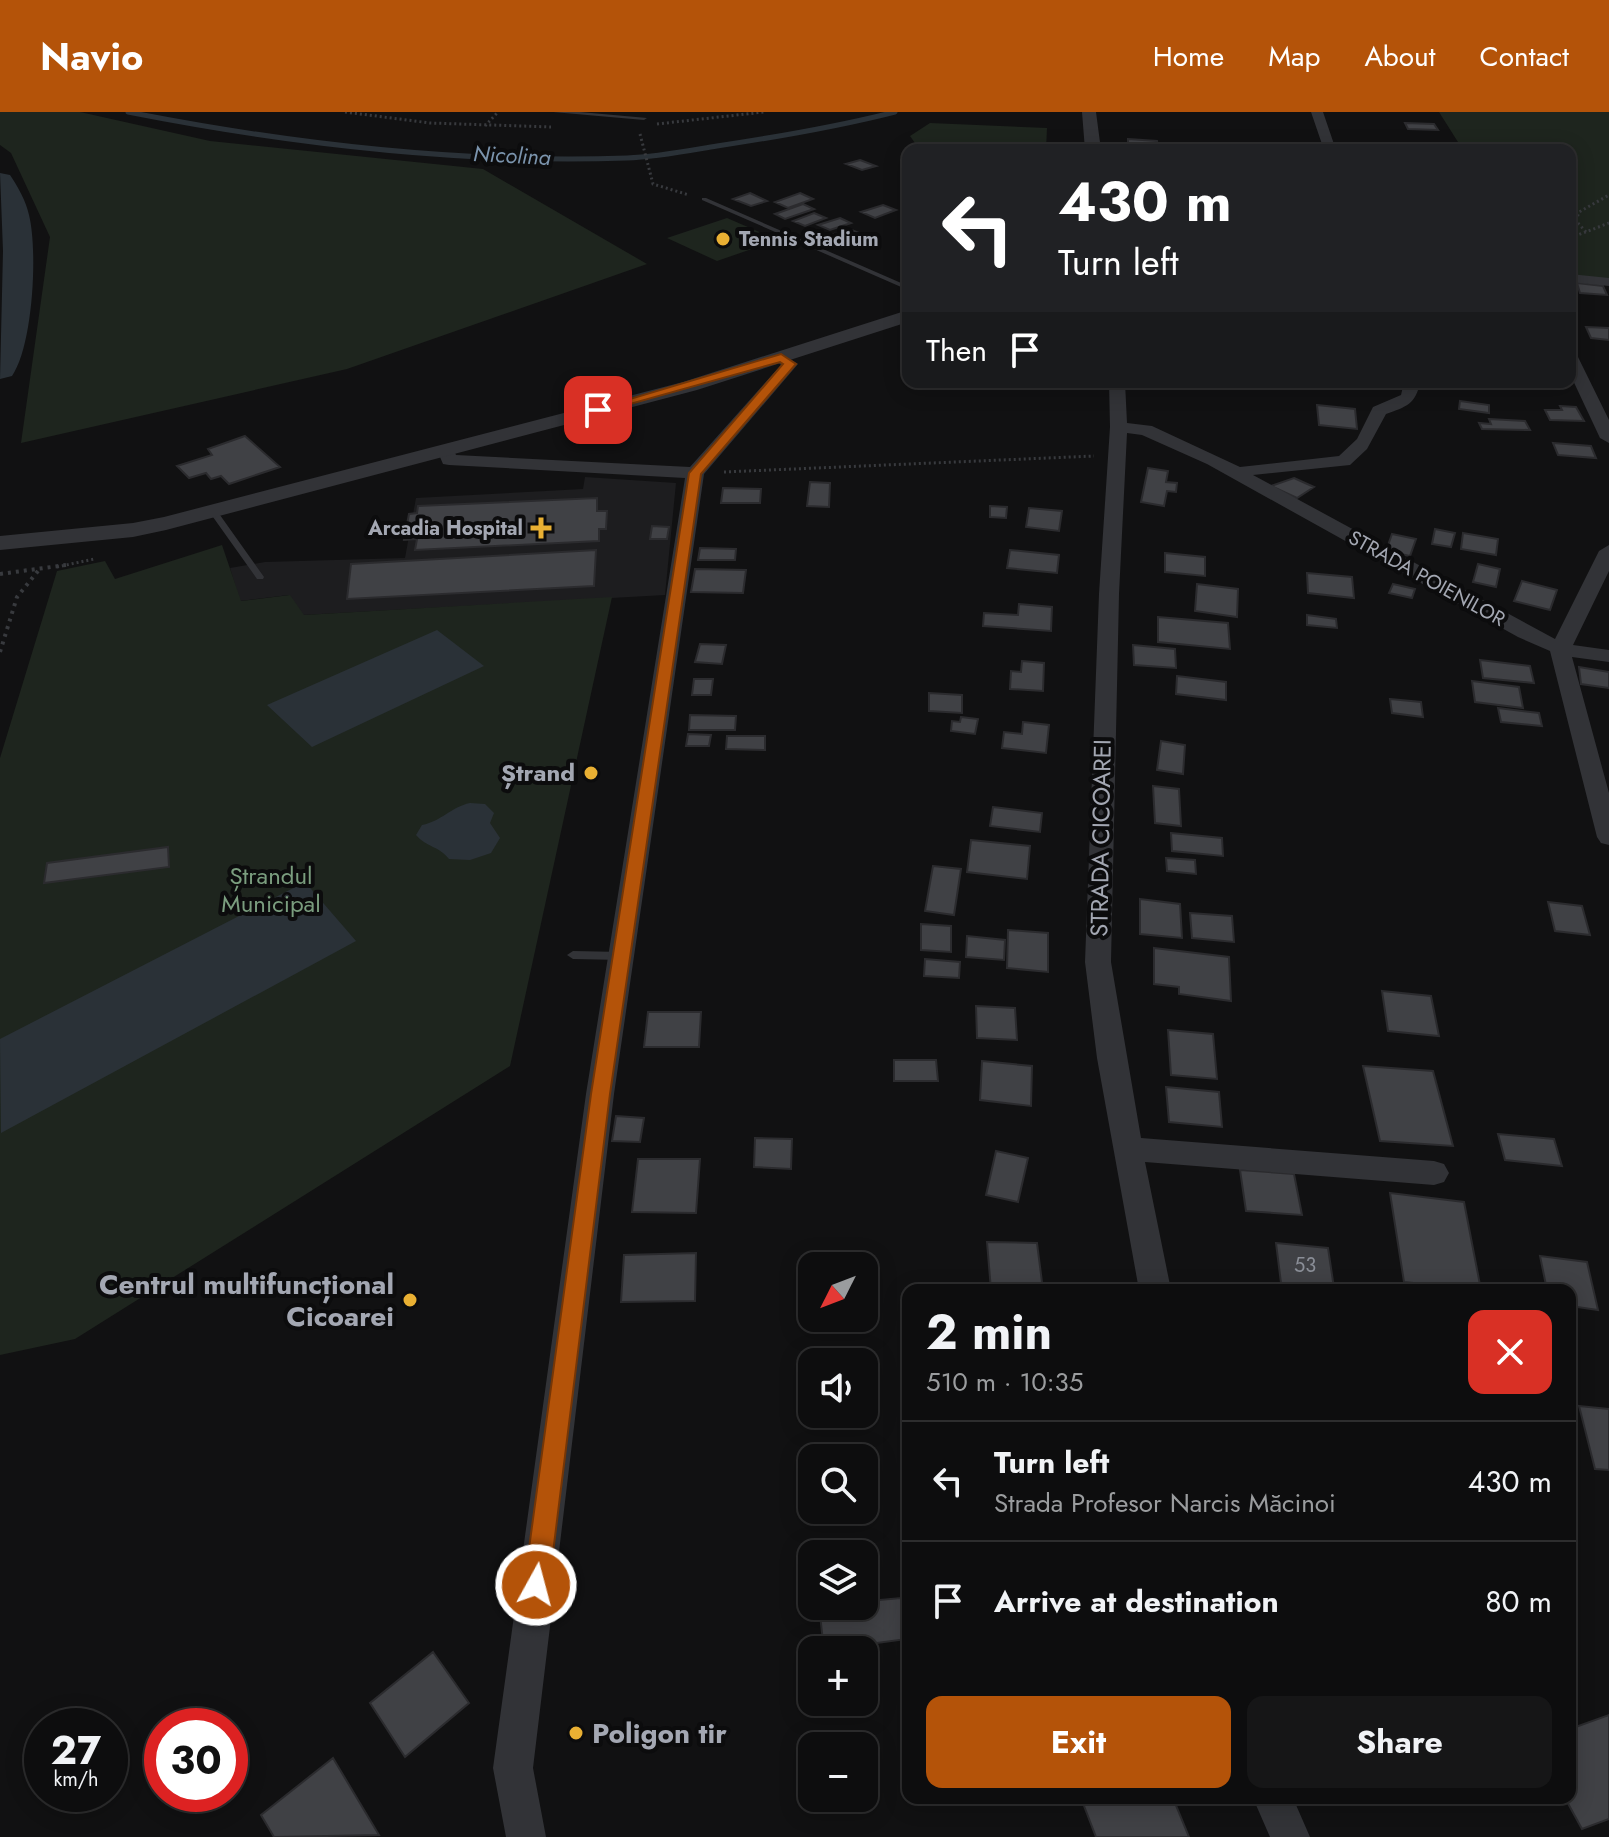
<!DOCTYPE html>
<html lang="en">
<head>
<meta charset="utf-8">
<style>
	body { margin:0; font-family:Jost,sans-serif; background:#161617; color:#f1f3f6; height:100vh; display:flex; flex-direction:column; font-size:30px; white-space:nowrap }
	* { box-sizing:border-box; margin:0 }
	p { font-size:26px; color:#9a9c9e }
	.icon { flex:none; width:44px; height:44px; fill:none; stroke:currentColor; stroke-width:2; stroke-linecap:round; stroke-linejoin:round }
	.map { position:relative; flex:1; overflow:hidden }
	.panel { position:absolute; left:902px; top:1172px; width:674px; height:520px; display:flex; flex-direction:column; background:#0d0d0e; border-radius:16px; box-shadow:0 4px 20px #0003,0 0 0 2px #2d2d2e }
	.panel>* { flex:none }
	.hud { position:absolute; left:902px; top:32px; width:674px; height:244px; border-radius:16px; box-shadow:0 4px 20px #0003,0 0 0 2px #2d2d2e; background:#202124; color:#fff; overflow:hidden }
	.needle { width:52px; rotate:228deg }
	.controls { position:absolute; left:798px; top:1140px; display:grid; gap:16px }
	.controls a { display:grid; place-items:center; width:80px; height:80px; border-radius:16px; background:#0d0d0e; box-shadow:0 4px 20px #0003,0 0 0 2px #2d2d2e; font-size:40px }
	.speed { position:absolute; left:24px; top:1596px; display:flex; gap:16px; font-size:40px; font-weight:700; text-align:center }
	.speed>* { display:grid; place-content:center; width:104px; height:104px; border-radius:50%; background:#0d0d0e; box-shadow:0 4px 20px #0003,0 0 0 2px #2d2d2e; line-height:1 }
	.speed small { font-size:20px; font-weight:400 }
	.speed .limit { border:12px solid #d22; background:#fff; color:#111 }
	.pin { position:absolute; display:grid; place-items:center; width:68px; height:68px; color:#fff; margin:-34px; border-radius:16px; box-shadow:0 4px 12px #0006 }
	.me { position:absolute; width:88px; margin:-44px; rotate:7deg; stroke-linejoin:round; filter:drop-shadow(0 0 6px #0008) }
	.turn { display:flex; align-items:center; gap:28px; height:168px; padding:0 24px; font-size:36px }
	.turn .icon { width:104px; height:104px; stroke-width:2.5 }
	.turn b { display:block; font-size:56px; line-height:68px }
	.then { display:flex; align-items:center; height:76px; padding:0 24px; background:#0003; gap:16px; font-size:30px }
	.round { display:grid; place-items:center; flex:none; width:84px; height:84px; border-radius:16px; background:#161617 }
	.summary { display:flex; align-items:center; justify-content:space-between; height:136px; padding:0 24px }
	h1 { font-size:48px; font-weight:700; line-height:60px }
	.cta { display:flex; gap:16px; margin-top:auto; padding:16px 24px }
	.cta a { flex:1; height:92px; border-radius:16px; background:#b45309; color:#fff; font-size:32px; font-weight:700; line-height:92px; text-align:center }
	.cta a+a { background:#161617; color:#f1f3f6 }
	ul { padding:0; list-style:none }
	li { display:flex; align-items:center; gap:24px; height:120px; padding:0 24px; border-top:2px solid #2d2d2e }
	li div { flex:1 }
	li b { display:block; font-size:30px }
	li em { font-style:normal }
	header { display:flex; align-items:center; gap:48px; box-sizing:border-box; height:112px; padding:0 40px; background:#b45309; color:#fff }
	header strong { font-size:38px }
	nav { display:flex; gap:44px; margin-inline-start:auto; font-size:28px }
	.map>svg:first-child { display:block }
</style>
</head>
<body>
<header>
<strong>Navio</strong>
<nav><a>Home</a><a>Map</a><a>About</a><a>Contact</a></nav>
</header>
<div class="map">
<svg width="1609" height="1725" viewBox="0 0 1609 1725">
	<rect width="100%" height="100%" fill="#111112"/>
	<path fill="#1d1d1f" d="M585,365L676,371L665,483L303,503L289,483L240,489L230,456L265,450L405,446L416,386L583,377Z"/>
	<path fill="#1e251e" d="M0,0H80L210,29L483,57L647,152L347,257L21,331L50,125L11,41L0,33Z
		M1439,0H1609V169L1570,166V38H1463Z
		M930,11L1047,16L1046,38H920L910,24Z
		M727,106L778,128L717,149L667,126Z
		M222,433L241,489L290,483L304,503L612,485L510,954L75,1227L0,1243V646L57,459L105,449L115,467Z"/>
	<path fill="#2a3137" d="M437,518L484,554L312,635L267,593Z
		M470,691L485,692L494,701L490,711L500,726L491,741L470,748L449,747C439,734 426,735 416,723L422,713C442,709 451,695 470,691Z
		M305,770L356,829L1,1021L0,927Z"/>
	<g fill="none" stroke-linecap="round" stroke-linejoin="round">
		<path stroke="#2a3137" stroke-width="5" d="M128,0C291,32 460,52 627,46C657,45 687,39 717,34C777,25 836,15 895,0"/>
		<path fill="#2a3137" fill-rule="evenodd" d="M0,61L10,63C18,75 26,89 29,103C38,139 33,234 12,264L0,267L3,139Z"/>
	</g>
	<path fill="#404145" stroke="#2b2b2e" stroke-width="2" d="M1405,11L1434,12L1438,18L1408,17Z
		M1128,27L1157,29L1158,34L1128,33Z
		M860,48L876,54L862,58L846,52Z
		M750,81L767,89L751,94L733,87Z
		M800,81L813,87L788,96L775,90Z
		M803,92L814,97L785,107L775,102Z
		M883,93L896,98L875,106L861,100Z
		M814,101L826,106L805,114L793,109Z
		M840,106L851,111L830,118L818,113Z
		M849,117L864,123L844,131L828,124Z
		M1577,171L1603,174L1607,183L1580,181Z
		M1586,215L1609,216V228L1591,226Z
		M1460,289L1489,293V301L1459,297Z
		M1317,293L1355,297L1357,317L1319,313Z
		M1560,294L1576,295L1584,309L1550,308L1545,298H1562Z
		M1489,307L1525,309L1530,318L1482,317L1479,311L1491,312Z
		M245,324L280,355L229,372L221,364L211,367L206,361L189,366L177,354L212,343L208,337Z
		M1553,331L1591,334L1596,346L1558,343Z
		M1148,356L1168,359L1166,370L1177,371L1176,380L1167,379L1164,394L1141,390Z
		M1294,366L1314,375L1297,386L1271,374Z
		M810,370L830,371L829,395L807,394Z
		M723,376L761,377L760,391H721Z
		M597,386V399H607L606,417H599V429L415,438L417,427L404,428L409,402L417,401L418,394Z
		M990,394L1007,395L1006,406L990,405Z
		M1029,396L1062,399L1059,419L1026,415Z
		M652,414L669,415L667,427H650Z
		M1435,417L1455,421L1451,435L1432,432Z
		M1463,421L1498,427L1496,443L1461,437Z
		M1392,422L1416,427L1410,444L1386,439Z
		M700,436L736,437L735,448H698Z
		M596,438L594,474L347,487L351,452Z
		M1010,438L1059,443L1057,461L1007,456Z
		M1165,441L1205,445V464L1165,460Z
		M1478,452L1500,457L1496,475L1473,470Z
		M695,457L746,458L743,481L691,480Z
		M1307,461L1352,465L1354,486L1308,481Z
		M1522,469L1557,478L1550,498L1514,489Z
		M1197,472L1238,477L1237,505L1195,499Z
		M1393,472L1415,477L1412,486L1389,481Z
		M1019,492L1052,495L1051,519L983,514L984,501L1018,503Z
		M1307,503L1336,507L1337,516L1307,513Z
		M1158,505L1228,511L1230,537L1158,530Z
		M700,532L726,533L722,552L695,550Z
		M1133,533L1175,537L1176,556L1134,553Z
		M1480,548L1530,554L1534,571L1483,566Z
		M1022,549L1044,551L1043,579L1010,577L1011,559L1021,560Z
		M1579,555L1609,560V576L1581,572Z
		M1177,564L1226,570V588L1176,582Z
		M694,567H713L711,583H692Z
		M1472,569L1519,575L1523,596L1475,590Z
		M929,581L962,583V601L929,599Z
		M1390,587L1421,590L1423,605L1392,601Z
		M1498,596L1539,601L1542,614L1501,610Z
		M690,603L736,604L735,618H689Z
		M961,605L978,607L975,622L951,619L952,609L960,610Z
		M1023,610L1049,613L1046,641L1002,636L1004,620L1022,622Z
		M688,622L711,623L709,634H686Z
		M727,624H765V638L726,637Z
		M1161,629L1185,633L1183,662L1157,658Z
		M1153,674L1179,677L1181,714L1155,711Z
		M993,695L1042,701L1040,720L990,714Z
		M1171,721L1222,726L1223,744L1172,739Z
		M971,728L1030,734L1027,767L967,760Z
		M168,735L169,755L44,771L47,751Z
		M1166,746L1195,748L1196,762L1167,759Z
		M933,754L961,757L954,803L925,799Z
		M1140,787L1180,792L1182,826L1140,822Z
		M1548,790L1582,794L1590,823L1555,819Z
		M1190,801L1232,804L1234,830L1192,826Z
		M921,812L951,814V840L921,838Z
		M1008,818L1048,821V860L1007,856Z
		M967,824L1005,828L1004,848L966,845Z
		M1154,836L1229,845L1231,889L1179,882V875L1154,872Z
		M925,847L960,850L959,866L924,864Z
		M1382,879L1431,884L1439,924L1388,919Z
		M976,894L1015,896L1017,928L977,926Z
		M648,900H701L699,935H644Z
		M1168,918L1213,922L1217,967L1171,963Z
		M894,948H936L938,969H894Z
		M982,949L1032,954L1031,994L980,988Z
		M1363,954L1433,959L1453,1034L1380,1029Z
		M1166,975L1219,980L1222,1015L1169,1010Z
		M616,1004L644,1006L640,1030L612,1029Z
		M1498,1022L1554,1027L1562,1054L1505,1048Z
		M755,1026L792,1027L791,1057L754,1055Z
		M996,1039L1028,1046L1018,1090L986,1083Z
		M638,1047H700L696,1101L632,1100Z
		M1240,1058L1294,1062L1302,1103L1246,1099Z
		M1390,1081L1464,1090L1481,1178L1404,1170Z
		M987,1130L1037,1131L1043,1178H991Z
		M1276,1131L1328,1136L1334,1176L1281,1171Z
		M696,1141L695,1189L621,1190L624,1143Z
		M1540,1144L1587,1150L1598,1198L1570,1194V1178H1547Z
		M1579,1294L1609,1297V1358L1595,1357Z
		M865,1464L869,1489L901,1486L907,1527L824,1538L819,1494H864Z
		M433,1540L469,1591L405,1645L370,1591Z
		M1609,1603V1707L1582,1717L1565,1686H1570V1617Z
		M333,1646L379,1723L274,1725L261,1703Z
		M1081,1686H1173L1189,1725H1096Z"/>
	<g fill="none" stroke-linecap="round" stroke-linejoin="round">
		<path stroke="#383a3e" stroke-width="3" stroke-dasharray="2 3" stroke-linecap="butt" d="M345,0L430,11L551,15
			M657,12L764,0
			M485,14L498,0
			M640,22L653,72L689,83
			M1586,120L1576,109L1579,100L1609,83
			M1570,126L1609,111
			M724,360L1094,344
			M57,455L94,447"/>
		<path stroke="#383a3e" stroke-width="4" stroke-dasharray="3 5" stroke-linecap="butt" d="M0,462L66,453
			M0,540L17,485L38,459"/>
		<path fill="#323337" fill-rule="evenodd" d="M553,0H580L647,6L644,8Z
			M702,86H706L908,174V178L702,88Z
			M209,396H215L264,465L263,467H257L208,398Z
			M573,839L622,840L628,844L622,848L573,847L567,843Z"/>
		<path fill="#323337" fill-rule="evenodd" d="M1311,0H1323L1336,38H1324Z
			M1570,162L1609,166V174L1570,170Z
			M1570,240L1578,245L1609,308V331L1600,326L1570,262Z
			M781,241L798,252L704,362L614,982L533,1656L546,1725H506L493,1656L586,982L685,366L449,353L443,352L437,338L446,333L452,334L456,343L690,355L781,253L773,246Z
			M1109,270H1125L1127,311L1152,314L1240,355L1339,344L1357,327L1373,295L1401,283L1404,270H1420C1416,292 1406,295 1386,302L1367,337L1350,353L1253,363L1555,527L1599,439L1609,433V459L1573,533L1609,538V550L1572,545L1609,681V733L1601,731L1597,725L1550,539L1518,525L1207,352L1142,323L1127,321L1119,482L1111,850L1141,1026L1434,1049L1444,1052L1449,1061L1444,1070L1434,1073L1145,1050L1171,1178H1139L1097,946L1085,850L1099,482L1110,315Z
			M1253,1686H1293L1310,1725H1270Z"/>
		<path fill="#323337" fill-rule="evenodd" d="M1082,0H1096L1101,38H1085Z
			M908,198V210L697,278L166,418L133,425L0,438V424L133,411L164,405L683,270Z"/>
	</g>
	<path fill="#b45309" stroke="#753606" stroke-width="2" d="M781,242L796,252L701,362L610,982L549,1473L545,1482L536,1485L527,1482L524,1473L591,982L689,361L783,252L780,250L598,301L593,298Z"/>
	<g fill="#e9b033" stroke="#0c0c0d" stroke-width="3">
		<circle cx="723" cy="127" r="8"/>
		<path d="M537 404h8v8h8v8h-8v8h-8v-8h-8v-8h8z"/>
		<circle cx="591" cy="661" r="8"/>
		<circle cx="410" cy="1188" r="8"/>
		<circle cx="576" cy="1621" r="8"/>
	</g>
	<g text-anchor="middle" stroke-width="8" stroke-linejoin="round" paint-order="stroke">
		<g font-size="20" font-weight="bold" fill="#a3a7b2" stroke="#0c0c0d" text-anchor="start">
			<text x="739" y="134">Tennis Stadium</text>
			<text x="523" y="423" text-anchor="end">Arcadia Hospital</text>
		</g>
		<g font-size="20" fill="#a3a7b2" stroke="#0c0c0d">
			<text transform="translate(1427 466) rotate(29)" y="7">STRADA POIENILOR</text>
		</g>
		<g font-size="20" fill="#8a8e97">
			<text x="1305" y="1160">53</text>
		</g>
		<g font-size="22" font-style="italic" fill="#7b94ad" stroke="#0c0c0d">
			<text transform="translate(512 43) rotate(3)" y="8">Nicolina</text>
		</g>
		<g font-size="24" font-weight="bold" fill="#a3a7b2" stroke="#0c0c0d" text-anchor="end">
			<text x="575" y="669">Ștrand</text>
		</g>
		<g font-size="24" fill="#a3a7b2" stroke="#0c0c0d">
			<text transform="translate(1101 726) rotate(-89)" y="8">STRADA CICOAREI</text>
		</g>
		<g font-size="24" fill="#7a9d7e" stroke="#0c0c0d">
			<text x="271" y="772">Ștrandul<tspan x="271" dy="28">Municipal</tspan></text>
		</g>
		<g font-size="28" font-weight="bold" fill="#a3a7b2" stroke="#0c0c0d" text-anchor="end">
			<text x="394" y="1182">Centrul multifuncțional<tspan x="394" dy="32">Cicoarei</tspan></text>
			<text x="592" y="1631" text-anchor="start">Poligon tir</text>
		</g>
	</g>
</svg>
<div class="controls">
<a><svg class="needle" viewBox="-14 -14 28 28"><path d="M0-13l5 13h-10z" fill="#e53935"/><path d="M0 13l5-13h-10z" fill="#9a9c9e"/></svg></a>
<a><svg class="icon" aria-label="sound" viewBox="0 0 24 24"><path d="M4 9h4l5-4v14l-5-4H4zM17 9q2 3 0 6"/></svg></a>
<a><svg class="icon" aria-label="search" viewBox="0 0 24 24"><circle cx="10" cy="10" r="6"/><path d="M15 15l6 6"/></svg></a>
<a><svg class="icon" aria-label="layers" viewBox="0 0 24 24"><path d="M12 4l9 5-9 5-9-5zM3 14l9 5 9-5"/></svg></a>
<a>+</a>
<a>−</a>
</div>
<div class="speed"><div>27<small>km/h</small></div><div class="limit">30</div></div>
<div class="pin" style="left:598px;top:298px;background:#d93025"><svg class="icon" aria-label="arrive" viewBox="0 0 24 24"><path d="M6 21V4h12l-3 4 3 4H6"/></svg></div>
<svg class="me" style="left:536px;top:1473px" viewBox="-20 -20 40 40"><circle r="17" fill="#b45309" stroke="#fff" stroke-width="3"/><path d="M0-11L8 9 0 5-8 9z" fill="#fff"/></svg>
<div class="hud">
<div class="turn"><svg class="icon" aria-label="left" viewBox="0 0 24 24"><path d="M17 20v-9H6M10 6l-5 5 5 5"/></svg><div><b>430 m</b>Turn left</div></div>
<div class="then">Then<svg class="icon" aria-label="arrive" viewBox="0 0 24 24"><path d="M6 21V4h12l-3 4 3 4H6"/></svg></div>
</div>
<section class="panel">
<div class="summary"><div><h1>2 min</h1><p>510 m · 10:35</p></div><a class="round" style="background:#d93025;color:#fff"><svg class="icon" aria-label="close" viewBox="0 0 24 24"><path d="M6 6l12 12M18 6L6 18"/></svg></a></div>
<ul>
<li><svg class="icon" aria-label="left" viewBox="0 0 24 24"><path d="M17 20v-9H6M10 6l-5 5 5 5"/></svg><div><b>Turn left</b><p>Strada Profesor Narcis Măcinoi</p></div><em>430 m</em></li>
<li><svg class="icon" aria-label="arrive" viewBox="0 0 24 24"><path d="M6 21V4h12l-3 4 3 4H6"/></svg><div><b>Arrive at destination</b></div><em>80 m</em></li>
</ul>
<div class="cta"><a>Exit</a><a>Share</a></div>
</section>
</div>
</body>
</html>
